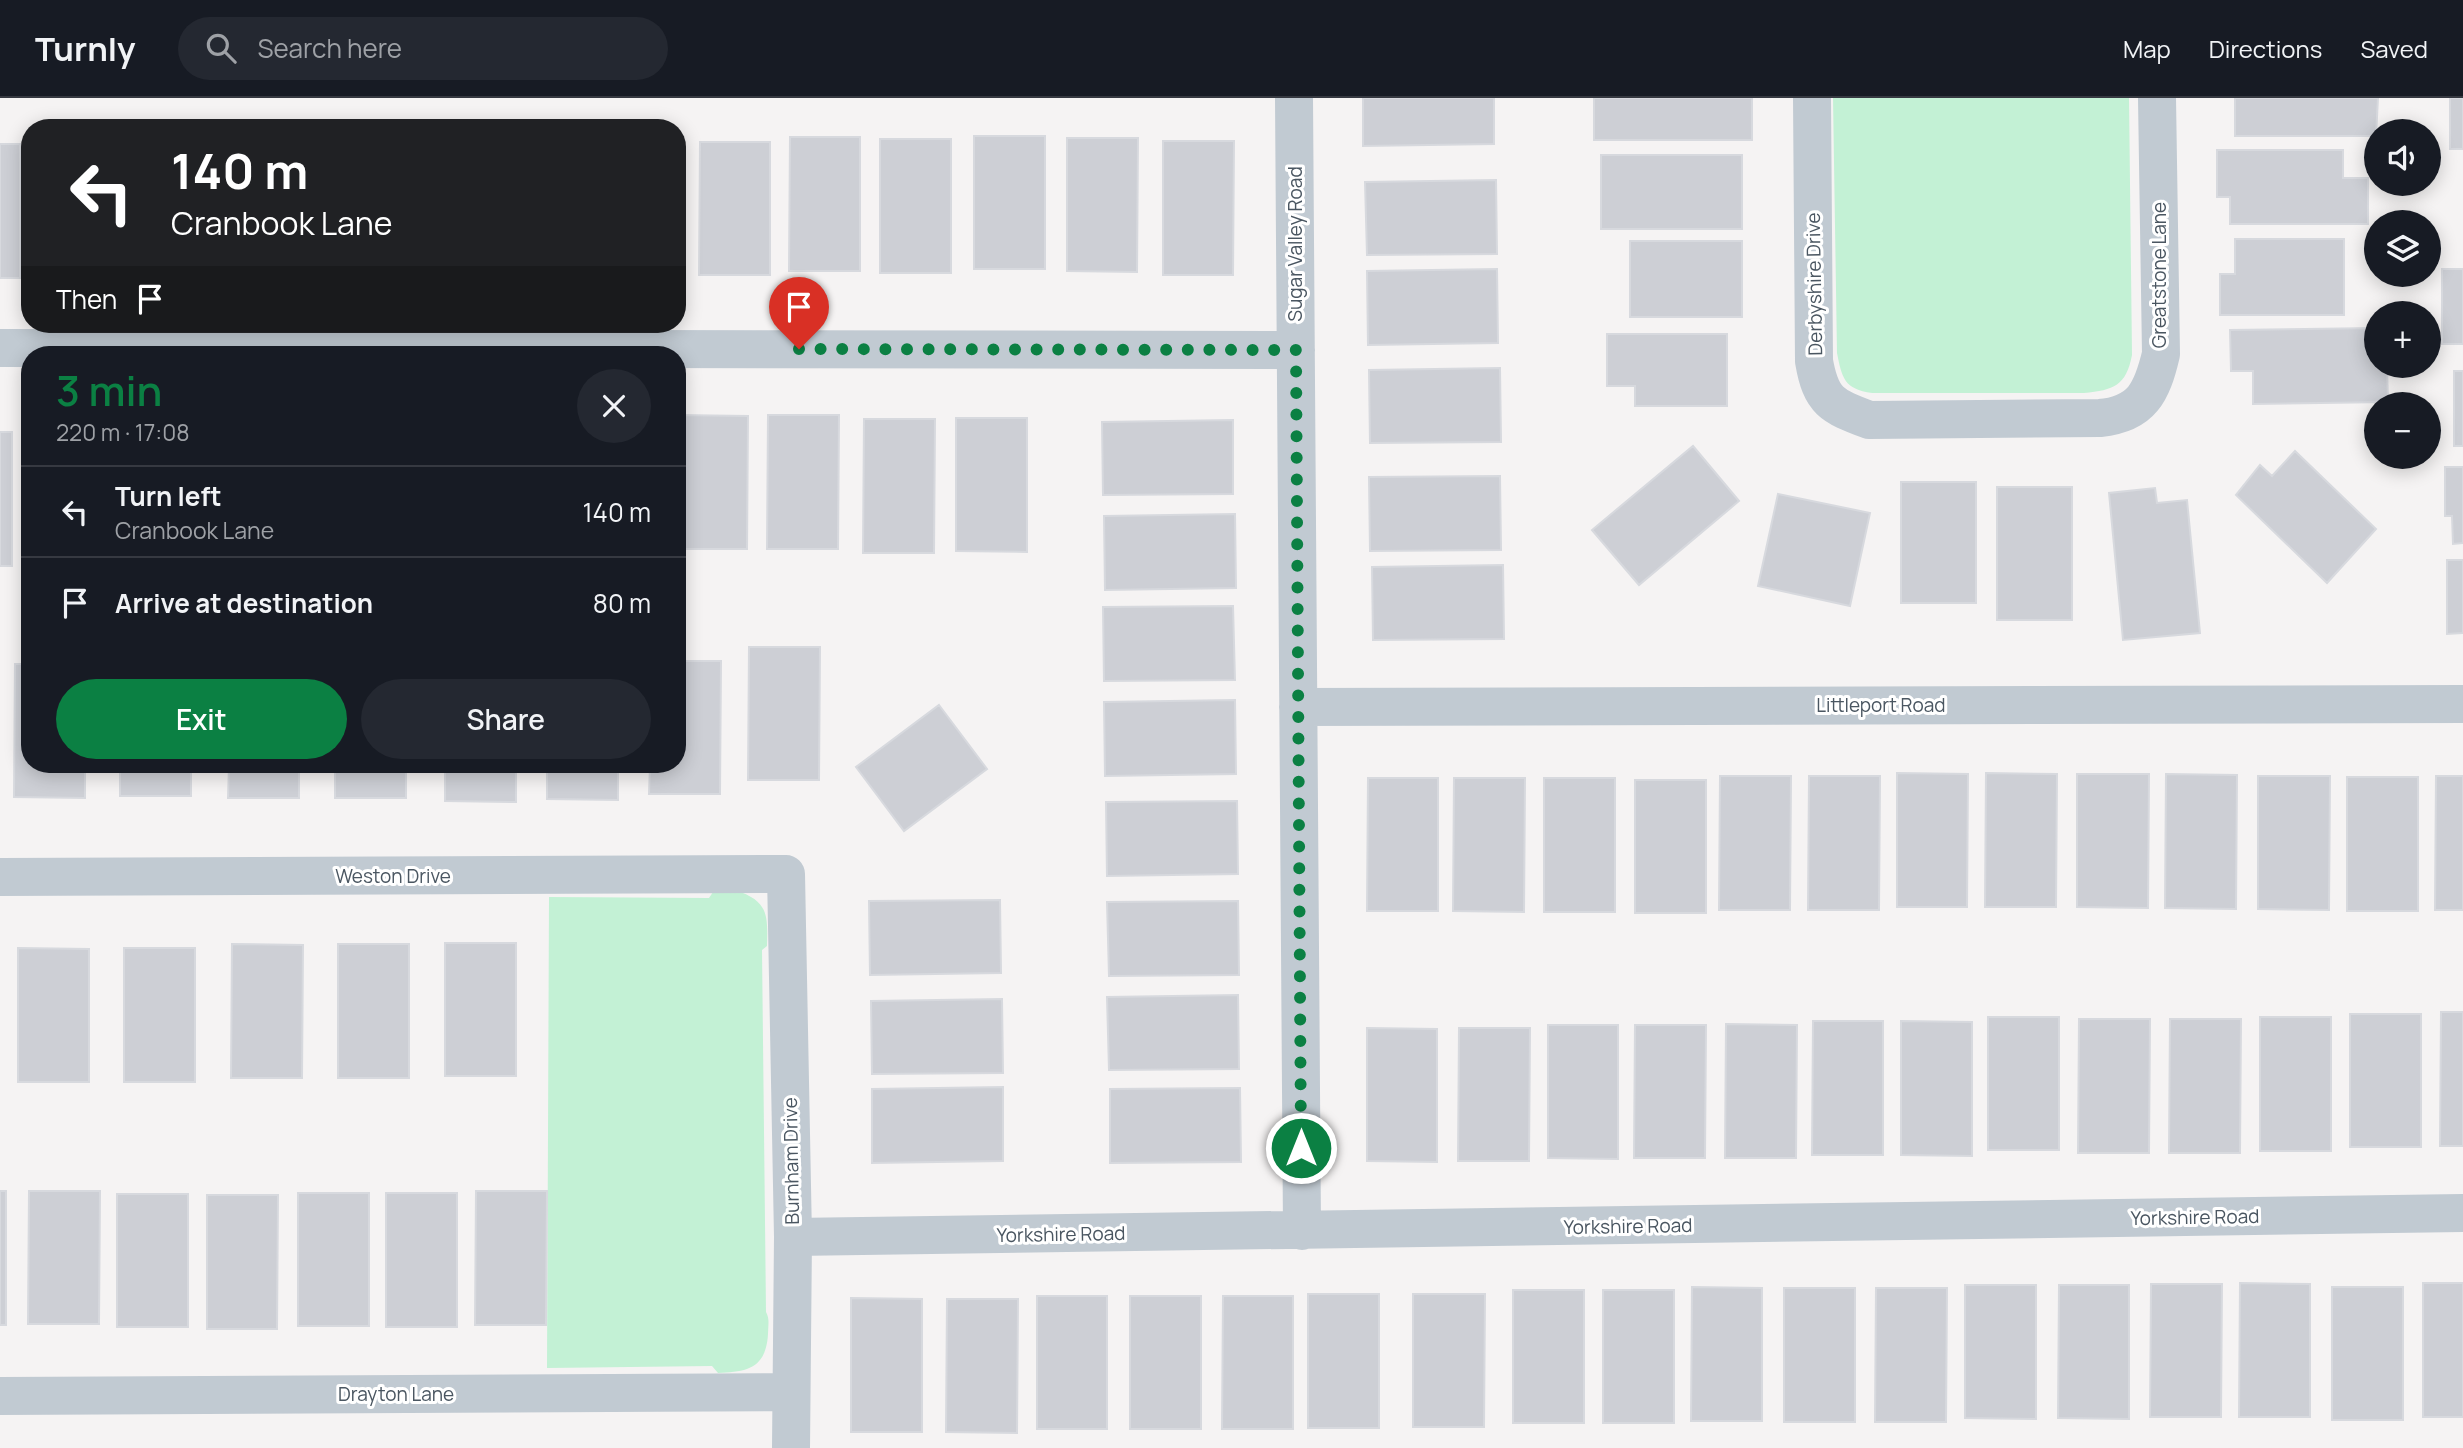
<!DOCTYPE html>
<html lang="en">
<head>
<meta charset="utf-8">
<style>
	body { margin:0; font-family:Manrope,sans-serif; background:#242831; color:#f1f3f6; height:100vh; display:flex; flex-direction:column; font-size:26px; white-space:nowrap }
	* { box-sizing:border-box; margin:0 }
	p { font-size:23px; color:#9ea1a6 }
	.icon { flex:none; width:38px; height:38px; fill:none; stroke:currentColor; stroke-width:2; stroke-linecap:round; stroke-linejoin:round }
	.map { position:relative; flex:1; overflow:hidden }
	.drawer { position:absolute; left:21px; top:248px; width:665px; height:427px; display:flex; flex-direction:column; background:#171b24; border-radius:28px; box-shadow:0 4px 18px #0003 }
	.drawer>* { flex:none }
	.top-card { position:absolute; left:21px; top:21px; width:665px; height:214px; border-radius:28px; box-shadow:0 4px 18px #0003; background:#202124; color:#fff; overflow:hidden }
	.buttons { position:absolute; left:2364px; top:21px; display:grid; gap:14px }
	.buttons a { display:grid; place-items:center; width:77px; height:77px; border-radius:50%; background:#171b24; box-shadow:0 4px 18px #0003; font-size:35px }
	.pin { position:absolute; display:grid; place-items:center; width:60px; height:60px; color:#fff; margin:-72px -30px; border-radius:50% 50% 50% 0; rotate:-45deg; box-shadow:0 0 7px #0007 }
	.pin .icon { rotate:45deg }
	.me { position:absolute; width:77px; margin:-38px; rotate:0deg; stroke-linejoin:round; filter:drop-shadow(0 0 5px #0008) }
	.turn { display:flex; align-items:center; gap:24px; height:147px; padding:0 35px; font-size:32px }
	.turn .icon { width:91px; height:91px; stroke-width:2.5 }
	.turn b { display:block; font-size:49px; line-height:60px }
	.then { display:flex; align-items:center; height:66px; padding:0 35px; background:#0003; gap:14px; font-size:26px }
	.round { display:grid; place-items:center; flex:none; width:74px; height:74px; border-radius:37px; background:#242831 }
	.headline { display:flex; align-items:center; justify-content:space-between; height:119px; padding:0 35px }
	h1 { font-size:42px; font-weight:600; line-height:52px; color:#0b8043 }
	.cta { display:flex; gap:14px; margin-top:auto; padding:14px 35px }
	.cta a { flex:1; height:80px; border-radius:42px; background:#0b8043; color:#fff; font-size:28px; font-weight:600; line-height:80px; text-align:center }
	.cta a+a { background:#242831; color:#f1f3f6 }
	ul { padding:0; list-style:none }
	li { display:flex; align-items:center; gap:21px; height:91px; padding:0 35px; border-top:2px solid #363941 }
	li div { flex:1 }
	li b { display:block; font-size:26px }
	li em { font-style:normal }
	header { display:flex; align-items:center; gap:42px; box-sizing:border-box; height:98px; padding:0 35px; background:#171b24; border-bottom:2px solid #363941 }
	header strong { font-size:33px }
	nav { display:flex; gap:38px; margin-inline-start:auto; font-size:24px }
	.search { width:490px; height:63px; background:#242831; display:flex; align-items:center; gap:18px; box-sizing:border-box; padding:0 24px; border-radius:38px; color:#9ea1a6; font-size:26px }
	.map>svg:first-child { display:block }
</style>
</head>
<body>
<header>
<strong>Turnly</strong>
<div class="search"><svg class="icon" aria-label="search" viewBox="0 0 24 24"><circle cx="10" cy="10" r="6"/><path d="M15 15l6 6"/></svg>Search here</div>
<nav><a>Map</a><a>Directions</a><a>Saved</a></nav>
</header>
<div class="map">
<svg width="2463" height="1350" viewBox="0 0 2463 1350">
	<rect width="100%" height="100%" fill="#f5f3f3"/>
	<path fill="#c3f1d5" d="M1833,0H2129L2132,257C2126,288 2114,292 2084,295H1872C1844,291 1842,280 1837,255Z
		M735,792C768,803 768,816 767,848L762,852L766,1214C770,1221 768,1228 768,1236C766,1270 748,1274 718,1275L712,1268L547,1270L549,799L709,800L713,794Z"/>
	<path fill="#cdcfd5" stroke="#d7d9de" stroke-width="2" d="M1363,0H1494V46L1363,48Z
		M1594,0H1752V42H1594Z
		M2235,0H2378L2376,38H2235Z
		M2450,0H2463V51H2450Z
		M974,38H1045V171H974Z
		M790,39H860V173H789Z
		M1067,40H1138L1137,174L1067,173Z
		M880,41H951V175H880Z
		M1163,43H1234L1233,177H1163Z
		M700,44H770V177H699Z
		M0,46H20V180H0Z
		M2217,52H2343V80H2368V126H2230V99H2217Z
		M1601,57H1742V131H1601Z
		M1496,82L1497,156L1367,157L1365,84Z
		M2235,141H2344V217H2220V176H2235Z
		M1630,143H1742V219H1630Z
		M1497,171L1498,245L1368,247L1367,173Z
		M2442,171H2463V246H2442Z
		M2376,230V268H2387L2388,304L2253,306V273H2231L2230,232Z
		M1607,236H1727V308H1635V288H1607Z
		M1500,270L1501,344L1370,345L1369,272Z
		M2454,273H2463V348H2454Z
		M677,317L748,318L747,451H677Z
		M768,317H839L838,451H767Z
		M956,320H1027V454L956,453Z
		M864,321H935L934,455H863Z
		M1233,322V396L1103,397L1102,324Z
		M0,334H12V468H0Z
		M1693,348L1739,403L1639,487L1592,432Z
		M2295,353L2376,431L2327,485L2236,397L2260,367L2272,378Z
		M2445,369H2463V445L2453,446L2452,418H2445Z
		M1500,378L1501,452L1370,453L1369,379Z
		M1901,384H1976V505H1901Z
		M1997,389H2072V522H1997Z
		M2155,390L2157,405L2187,402L2200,535L2123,542L2109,395Z
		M1778,396L1870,415L1850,508L1758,488Z
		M1235,416L1236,490L1105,492L1104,418Z
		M2447,462H2463V535L2447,536Z
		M1503,467L1504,541L1373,542L1372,469Z
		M1233,508L1235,582L1104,583L1103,509Z
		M749,549H820L819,682H748Z
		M677,563H721L720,696H649L650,667H677Z
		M15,566H30V667H85V700L14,699Z
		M1235,602L1236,676L1105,678L1104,604Z
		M939,607L987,671L904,733L856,669Z
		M120,667H191V698H120Z
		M229,667H299V700H228Z
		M335,667H406V700H335Z
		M445,667H516V704L445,703Z
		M547,667H618V702L547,701Z
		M1897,675L1968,676L1967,809H1897Z
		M1986,675L2057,676L2056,809H1985Z
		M2077,676H2149L2148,810L2077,809Z
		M2166,676L2237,677L2236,811L2165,810Z
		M1720,678H1791L1790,812H1719Z
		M1809,678H1880L1879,812H1808Z
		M2258,678H2330L2329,812L2258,811Z
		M2436,678H2463V812H2435Z
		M2347,679H2418V813H2347Z
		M1368,680H1438V813H1367Z
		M1454,680H1525L1524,814L1453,813Z
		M1544,680H1615V814H1544Z
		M1635,682H1706V815H1635Z
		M1237,703L1238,776L1107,778L1106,704Z
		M1000,802L1001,875L870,877L869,803Z
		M1238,803L1239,877L1109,878L1107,804Z
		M445,845H516V978H445Z
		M232,846L303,847L302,980H231Z
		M338,846H409V980H338Z
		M18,850L89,851V984H18Z
		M124,850H195V984H124Z
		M1238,897L1239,971L1109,972L1107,899Z
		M1002,901L1003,975L872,976L871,903Z
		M2441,914H2463V1048H2440Z
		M2350,916H2421V1049H2350Z
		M1988,919H2059V1052H1988Z
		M2260,919H2331V1053H2260Z
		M2079,921H2150L2149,1055H2078Z
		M2170,921H2241L2240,1055H2169Z
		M1813,923H1883V1057H1812Z
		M1901,923L1972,924V1058L1901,1057Z
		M1726,926L1797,927L1796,1060H1725Z
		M1548,927H1618V1061L1548,1060Z
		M1635,927H1706L1705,1060H1634Z
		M1367,930L1437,931V1064L1367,1063Z
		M1459,930H1530L1529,1063H1458Z
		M1003,989V1063L872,1065V991Z
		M1240,990L1241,1064L1110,1065V991Z
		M0,1093H6V1227H0Z
		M29,1093H100L99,1226H28Z
		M476,1093H547L546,1227H475Z
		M298,1095H369V1228H298Z
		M386,1095H457V1229H386Z
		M117,1096H188V1229H117Z
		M207,1097H278L277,1231H207Z
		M2240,1185L2310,1186V1319H2239Z
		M2423,1185H2463V1319H2423Z
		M2151,1186H2222L2221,1319H2150Z
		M1965,1187H2036V1321L1965,1320Z
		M2059,1187H2129V1321L2058,1320Z
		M1692,1189L1762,1190V1323H1691Z
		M2332,1189H2403V1322H2332Z
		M1784,1190H1855V1324H1784Z
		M1876,1190H1947L1946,1324H1875Z
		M1513,1192H1584V1325H1513Z
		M1603,1192H1674V1325H1603Z
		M1308,1196H1379V1330H1308Z
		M1413,1196H1485L1484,1329H1413Z
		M1037,1198H1107V1331H1037Z
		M1130,1198H1201V1331H1130Z
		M1223,1198H1293V1331H1222Z
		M851,1200L922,1201V1334H851Z
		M947,1201H1018L1017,1335L946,1334Z"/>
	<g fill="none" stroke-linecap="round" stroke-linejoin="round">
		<path stroke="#c1cad2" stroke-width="38" d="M1294,0L1302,1133
			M1812,0L1814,263C1821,304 1832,308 1869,322L2100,320C2142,316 2152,294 2161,256L2157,0
			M0,250L1296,252
			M1298,609L2463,606
			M0,779L786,776L793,1139L791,1350
			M793,1139L2463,1115
			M0,1298L791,1294"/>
	</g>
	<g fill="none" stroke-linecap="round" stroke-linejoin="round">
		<path stroke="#0b8043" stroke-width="12" stroke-dasharray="0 21.6" d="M799,251L1296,252L1301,1050"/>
	</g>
	<g text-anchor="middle" stroke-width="6" stroke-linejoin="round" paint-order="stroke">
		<g font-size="19" fill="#4a5661" stroke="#fff">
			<text transform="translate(1295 146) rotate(-90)" y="7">Sugar Valley Road</text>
			<text transform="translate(2159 177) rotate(-90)" y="7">Greatstone Lane</text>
			<text transform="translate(1814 186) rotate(-91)" y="7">Derbyshire Drive</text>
			<text x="1881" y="614">Littleport Road</text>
			<text x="393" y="785">Weston Drive</text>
			<text transform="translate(791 1063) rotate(-91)" y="7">Burnham Drive</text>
			<text transform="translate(2195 1119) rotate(-1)" y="7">Yorkshire Road</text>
			<text transform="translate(1628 1128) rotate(-1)" y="7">Yorkshire Road</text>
			<text transform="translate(1061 1136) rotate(-1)" y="7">Yorkshire Road</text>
			<text x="396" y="1303">Drayton Lane</text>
		</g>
	</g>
</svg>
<div class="buttons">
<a><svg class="icon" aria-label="sound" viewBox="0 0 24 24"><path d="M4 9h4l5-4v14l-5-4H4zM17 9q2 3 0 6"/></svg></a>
<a><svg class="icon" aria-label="layers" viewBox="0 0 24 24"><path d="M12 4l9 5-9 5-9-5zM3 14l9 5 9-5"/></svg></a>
<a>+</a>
<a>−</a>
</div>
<div class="pin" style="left:799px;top:251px;background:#d93025"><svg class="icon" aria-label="arrive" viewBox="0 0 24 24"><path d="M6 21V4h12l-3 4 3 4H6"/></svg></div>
<svg class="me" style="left:1301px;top:1050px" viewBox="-20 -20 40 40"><circle r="17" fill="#0b8043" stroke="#fff" stroke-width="3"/><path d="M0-11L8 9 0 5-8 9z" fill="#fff"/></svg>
<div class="top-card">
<div class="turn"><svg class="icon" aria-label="left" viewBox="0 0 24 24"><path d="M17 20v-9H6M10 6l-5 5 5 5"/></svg><div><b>140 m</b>Cranbook Lane</div></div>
<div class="then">Then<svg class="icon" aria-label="arrive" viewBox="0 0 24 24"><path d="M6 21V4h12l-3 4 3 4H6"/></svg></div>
</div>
<section class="drawer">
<div class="headline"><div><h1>3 min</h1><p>220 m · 17:08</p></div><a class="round"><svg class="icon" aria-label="close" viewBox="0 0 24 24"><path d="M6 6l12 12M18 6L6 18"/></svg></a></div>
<ul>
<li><svg class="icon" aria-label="left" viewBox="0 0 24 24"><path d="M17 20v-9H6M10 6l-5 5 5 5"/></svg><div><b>Turn left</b><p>Cranbook Lane</p></div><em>140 m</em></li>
<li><svg class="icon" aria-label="arrive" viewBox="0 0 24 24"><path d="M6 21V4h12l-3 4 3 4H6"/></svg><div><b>Arrive at destination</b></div><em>80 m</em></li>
</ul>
<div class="cta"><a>Exit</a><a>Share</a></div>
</section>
</div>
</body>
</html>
